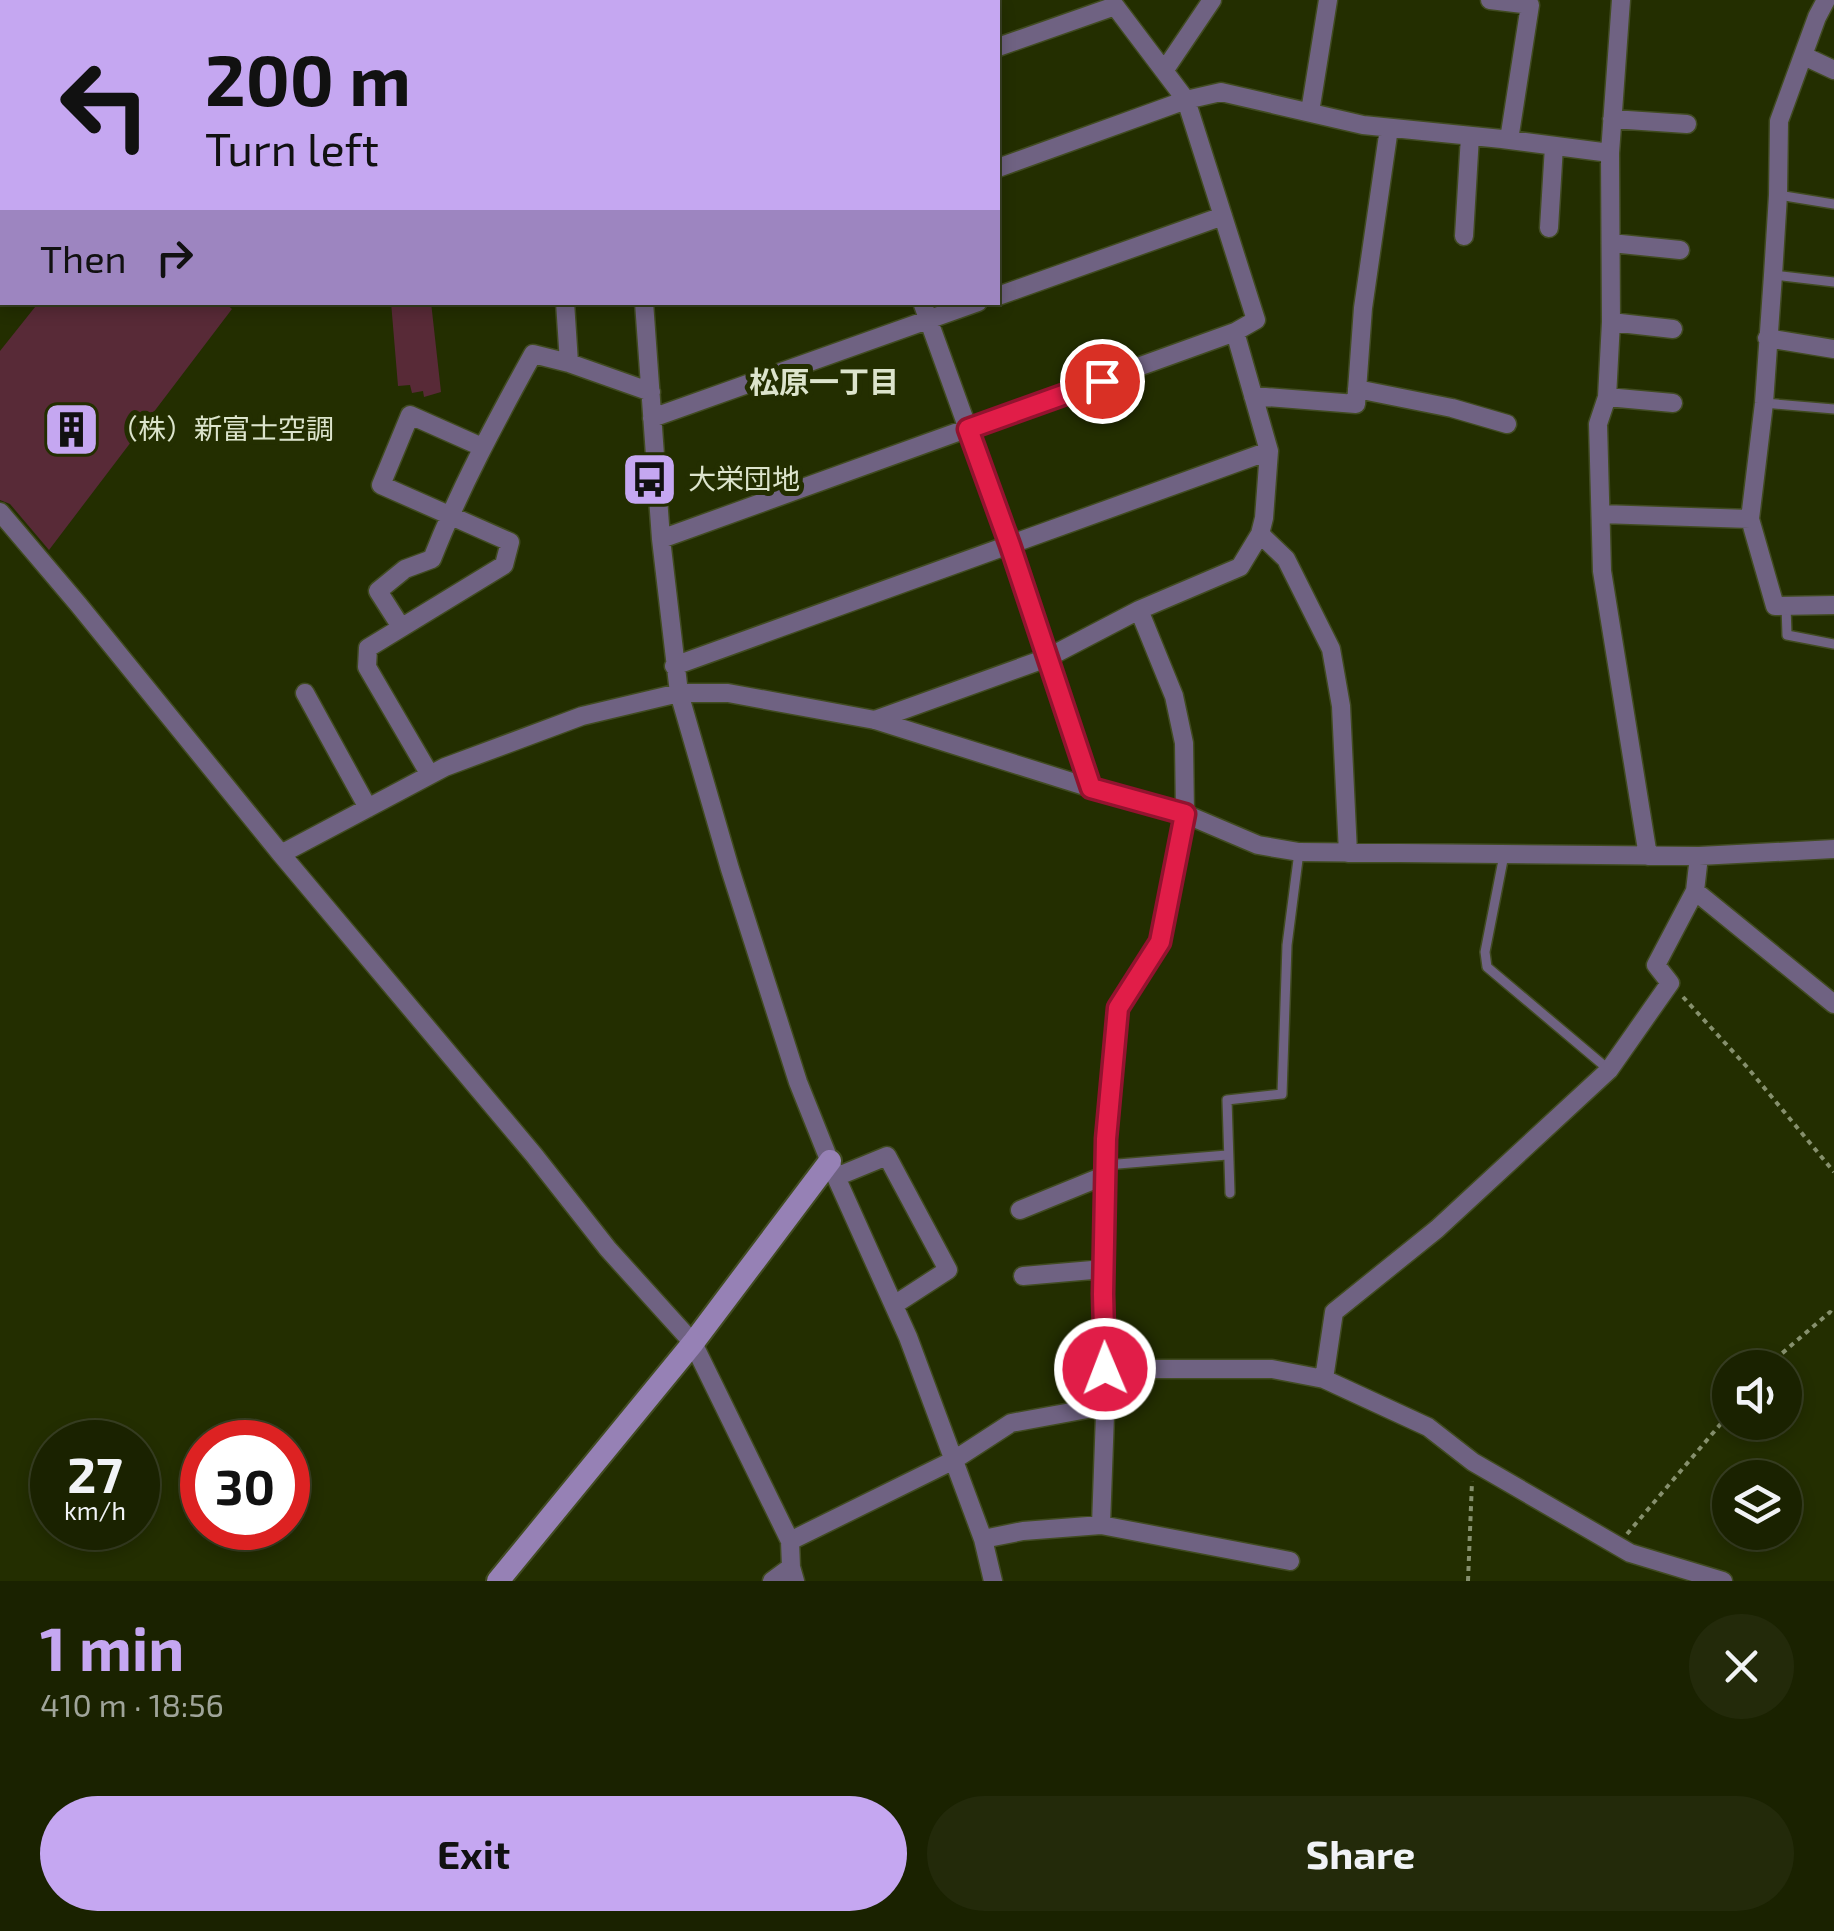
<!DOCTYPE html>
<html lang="en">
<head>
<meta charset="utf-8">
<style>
	body { margin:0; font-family:"Exo 2","Noto Sans JP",sans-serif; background:#232a0a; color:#f1f3f6; height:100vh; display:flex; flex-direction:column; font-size:38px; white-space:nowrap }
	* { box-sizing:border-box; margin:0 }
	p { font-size:32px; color:#9fa499 }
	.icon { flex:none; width:55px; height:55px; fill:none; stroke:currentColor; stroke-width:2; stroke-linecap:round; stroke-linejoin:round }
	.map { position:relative; height:1581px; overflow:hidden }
	.side { display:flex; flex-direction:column; background:#1a2200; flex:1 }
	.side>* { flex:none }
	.guide { position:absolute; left:0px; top:0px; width:1000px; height:305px; box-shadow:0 5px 15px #0003,0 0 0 2px #383f22; background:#c5a7f1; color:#111; overflow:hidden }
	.buttons { position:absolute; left:1712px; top:1350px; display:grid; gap:20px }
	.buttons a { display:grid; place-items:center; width:90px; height:90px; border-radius:50%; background:#1a2200; box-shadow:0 5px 15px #0003,0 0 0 2px #383f22; font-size:50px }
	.speed { position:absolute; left:30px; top:1420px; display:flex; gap:20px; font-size:50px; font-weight:700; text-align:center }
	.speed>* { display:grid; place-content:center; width:130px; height:130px; border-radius:50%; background:#1a2200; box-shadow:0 5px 15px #0003,0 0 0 2px #383f22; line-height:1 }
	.speed small { font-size:25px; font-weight:400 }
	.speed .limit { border:15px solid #d22; background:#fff; color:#111 }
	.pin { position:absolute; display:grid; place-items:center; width:85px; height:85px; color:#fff; margin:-42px; border:5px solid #fff; border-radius:50%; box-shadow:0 2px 10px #0007 }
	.me { position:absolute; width:110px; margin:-55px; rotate:359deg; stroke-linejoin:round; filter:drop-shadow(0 0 8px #0008) }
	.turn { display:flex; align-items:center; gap:35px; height:210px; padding:0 40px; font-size:45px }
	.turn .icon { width:130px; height:130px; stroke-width:2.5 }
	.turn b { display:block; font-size:70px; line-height:85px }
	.then { display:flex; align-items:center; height:95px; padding:0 40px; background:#0003; gap:20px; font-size:38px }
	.round { display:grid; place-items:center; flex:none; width:105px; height:105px; border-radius:52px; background:#232a0a }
	.head { display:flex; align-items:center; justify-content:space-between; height:170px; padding:0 40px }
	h1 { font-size:60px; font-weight:700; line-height:75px; color:#c5a7f1 }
	.cta { display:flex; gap:20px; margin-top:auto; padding:20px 40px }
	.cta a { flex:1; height:115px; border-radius:60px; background:#c5a7f1; color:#111; font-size:40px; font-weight:700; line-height:115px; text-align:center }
	.cta a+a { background:#232a0a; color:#f1f3f6 }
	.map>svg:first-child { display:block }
</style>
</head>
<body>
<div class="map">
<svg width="1834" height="1581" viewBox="0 0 1834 1581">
	<rect width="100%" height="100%" fill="#232e00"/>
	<path fill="#582a37" d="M39,302H224L232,309L49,550L10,504L0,500V351Z
		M391,302H431L441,392L424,397L423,391L412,393L410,385L398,386Z"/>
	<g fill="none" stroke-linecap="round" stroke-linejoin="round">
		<defs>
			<path id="lane" d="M1778,195L1834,204
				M1773,275L1834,282
				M1764,403L1834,409
				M1786,606L1787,635L1834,644
				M1504,855L1485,952L1487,967L1608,1069
				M1106,1165L1227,1155
				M1230,1193L1227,1100L1282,1094L1287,945L1299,852"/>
			<path id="street" d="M336,0L338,2
				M813,0L814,2
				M1490,0L1530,5L1509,140
				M1826,0L1817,17L1779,121L1778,195L1773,275L1764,403L1750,519L1775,606L1834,605
				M151,2L153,0
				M277,2L280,0
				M1804,56L1834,70
				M1164,71L1212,0
				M1310,112L1328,0
				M1612,119L1687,124
				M998,168L1186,100L1221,92L1363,125L1502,139L1610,153
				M1549,228L1554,146
				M1464,236L1470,136
				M1611,243L1680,250
				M998,296L1223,216
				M565,302L569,363
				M644,302L661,539L679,693L730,869L798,1082L836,1177L908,1337L983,1539L993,1581
				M922,302L1010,545L1091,788
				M1611,322L1673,329
				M1767,338L1834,349
				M1357,389L1452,408L1507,424
				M1253,396L1356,404L1363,308L1389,128
				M1607,397L1611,322L1610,153L1621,0
				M652,418L978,302
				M0,512L78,604L281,854L534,1155L608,1249L693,1343L790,1541L791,1567L795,1581
				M1601,514L1750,519
				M1260,534L1286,559L1331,649L1341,706L1348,853
				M661,539L1235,332
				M401,627L378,591L405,569L432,559C460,488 496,421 533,354L569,363L651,392
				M674,666L1269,451
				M305,693L368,808
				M875,720L1047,658L1139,610L1240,567L1260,534L1264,518L1269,451L1235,332L1256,320L1186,100L1115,6L998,47
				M430,775L367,667L368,648L504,565L510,542L381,485L410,415L482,447
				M281,854L445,767L582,716L679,693H728L875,720L1091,788L1185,814L1258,845L1299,852L1699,856L1834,849
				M1648,856L1602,571L1598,424L1607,397L1673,403
				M1699,856L1695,891L1834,1004
				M836,1177L887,1156L948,1270L894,1305
				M1020,1210L1106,1175
				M1023,1276L1104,1269
				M1105,1369H1272L1324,1379L1428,1427L1473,1462L1630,1553L1723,1581
				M1324,1379L1334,1312L1437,1229L1609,1070L1670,983L1656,965L1695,891
				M1101,1525L1106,1387L1103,1294L1106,1139L1118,1009L1160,942L1185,814L1184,743L1174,696L1139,610
				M983,1539L1023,1531L1101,1525L1290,1561
				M790,1541L954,1460L1011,1423L1104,1406
				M772,1581L791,1567"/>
			<path id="secondary" d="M498,1581L693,1343L830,1161"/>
			<path id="primary" d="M774,2L780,0
				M0,182H2"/>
		</defs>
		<use href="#lane" stroke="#414b21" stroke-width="12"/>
		<use href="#street" stroke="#414b21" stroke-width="21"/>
		<use href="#secondary" stroke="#414b21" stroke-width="26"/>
		<use href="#primary" stroke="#414b21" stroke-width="29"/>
		<path stroke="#86906d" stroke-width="4" stroke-dasharray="5 5" stroke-linecap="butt" d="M1683,997L1747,1067L1834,1172
			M1769,1368L1779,1356L1830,1312L1834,1315
			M1627,1534L1730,1413
			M1468,1581L1472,1481"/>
		<use href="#lane" stroke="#6f6282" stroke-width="9"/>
		<use href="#street" stroke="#6f6282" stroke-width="18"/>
		<use href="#secondary" stroke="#9681b5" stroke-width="22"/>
		<use href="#primary" stroke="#b499dc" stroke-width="25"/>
		<path stroke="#828b69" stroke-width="6" stroke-dasharray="15 8" stroke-linecap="butt" d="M189,2L191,0
			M0,271L2,267"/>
	</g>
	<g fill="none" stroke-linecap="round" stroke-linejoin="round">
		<defs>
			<path id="route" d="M1102,381L968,429L1010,545L1091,788L1185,814L1160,942L1118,1008L1106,1139L1103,1294L1105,1369"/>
		</defs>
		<use href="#route" stroke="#92132f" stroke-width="25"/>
		<use href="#route" stroke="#e11d48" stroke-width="18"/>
	</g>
	<defs>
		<symbol id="building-square" viewBox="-11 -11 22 22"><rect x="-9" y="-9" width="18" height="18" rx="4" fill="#c5a7f1" stroke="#232e00"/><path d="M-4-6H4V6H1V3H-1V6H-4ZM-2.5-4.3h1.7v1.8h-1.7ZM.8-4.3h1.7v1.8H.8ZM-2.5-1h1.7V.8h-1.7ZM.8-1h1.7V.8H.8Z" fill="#111"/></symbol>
		<symbol id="bus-square" viewBox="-11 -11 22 22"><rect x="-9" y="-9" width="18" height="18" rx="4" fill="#c5a7f1" stroke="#232e00"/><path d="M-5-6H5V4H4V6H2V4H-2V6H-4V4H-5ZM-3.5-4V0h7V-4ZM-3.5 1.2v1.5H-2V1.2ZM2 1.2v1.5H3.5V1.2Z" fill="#111"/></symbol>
	</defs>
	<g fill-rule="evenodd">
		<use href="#building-square" x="40" y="398" width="63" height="63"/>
		<use href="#bus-square" x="618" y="448" width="63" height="63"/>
	</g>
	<g text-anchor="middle" stroke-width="10" stroke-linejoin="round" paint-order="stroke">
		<g font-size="28" fill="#dce4cc" stroke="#232e00" text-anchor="start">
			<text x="110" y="439">（株）新富士空調</text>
			<text x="688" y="489">大栄団地</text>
		</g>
		<g font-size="30" font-weight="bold" fill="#dce4cc" stroke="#232e00">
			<text x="824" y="393">松原一丁目</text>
		</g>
	</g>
</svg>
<div class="buttons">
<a><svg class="icon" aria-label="sound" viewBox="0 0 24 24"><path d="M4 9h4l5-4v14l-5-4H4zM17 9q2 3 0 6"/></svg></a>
<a><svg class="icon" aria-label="layers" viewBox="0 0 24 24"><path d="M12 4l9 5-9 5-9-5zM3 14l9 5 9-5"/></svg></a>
</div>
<div class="speed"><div>27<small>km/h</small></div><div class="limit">30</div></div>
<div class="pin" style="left:1102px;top:381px;background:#d93025"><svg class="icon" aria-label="arrive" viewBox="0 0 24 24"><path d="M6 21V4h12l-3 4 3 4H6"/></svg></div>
<svg class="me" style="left:1105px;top:1369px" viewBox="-20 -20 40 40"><circle r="17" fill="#e11d48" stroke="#fff" stroke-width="3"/><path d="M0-11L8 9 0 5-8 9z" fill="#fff"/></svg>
<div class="guide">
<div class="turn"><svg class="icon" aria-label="left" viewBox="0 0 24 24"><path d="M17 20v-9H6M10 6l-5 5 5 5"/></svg><div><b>200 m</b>Turn left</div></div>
<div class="then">Then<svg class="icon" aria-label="right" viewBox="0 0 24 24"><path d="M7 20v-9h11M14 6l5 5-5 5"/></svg></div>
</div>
</div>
<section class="side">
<div class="head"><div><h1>1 min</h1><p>410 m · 18:56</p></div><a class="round"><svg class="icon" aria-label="close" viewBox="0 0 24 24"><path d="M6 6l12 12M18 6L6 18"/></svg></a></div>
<div class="cta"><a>Exit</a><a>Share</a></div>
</section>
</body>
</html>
